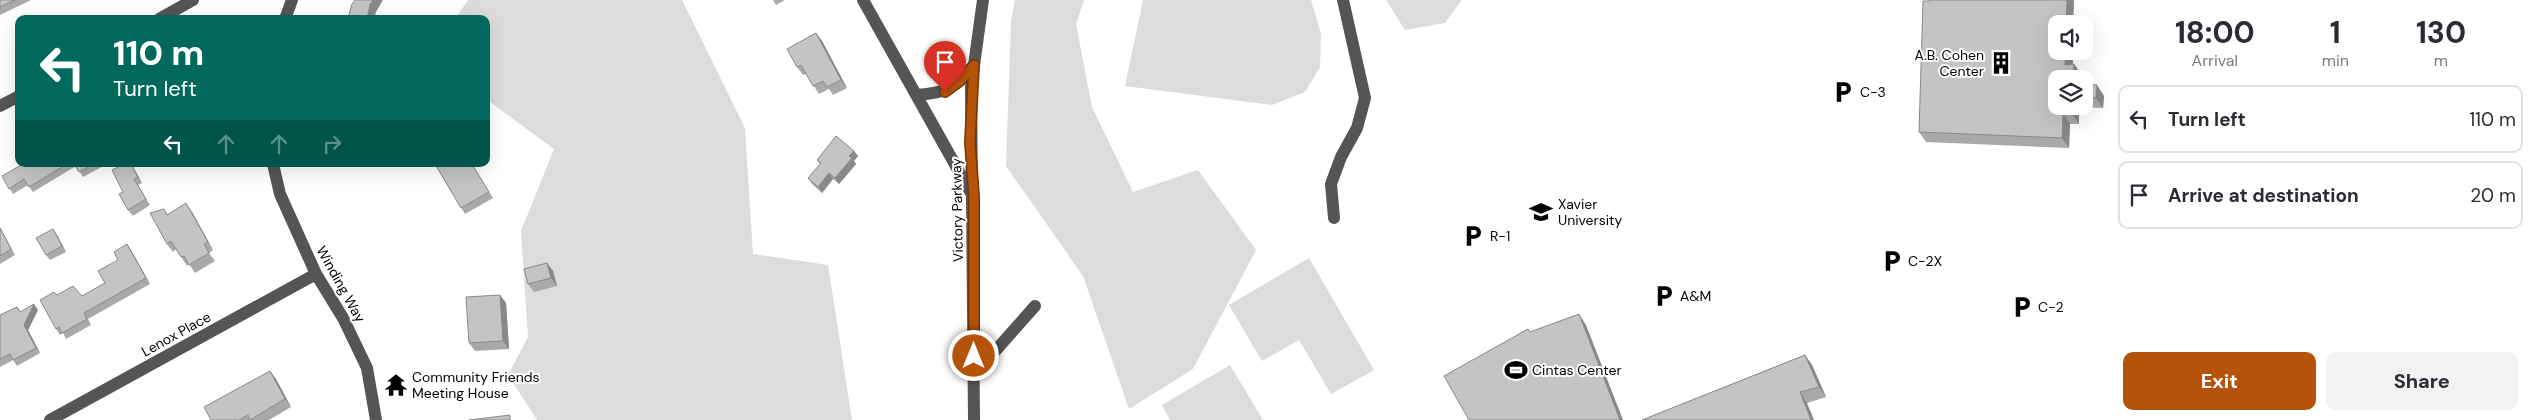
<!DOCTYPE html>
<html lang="en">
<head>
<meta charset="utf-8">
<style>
	body { margin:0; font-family:"DM Sans",sans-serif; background:#f2f2f3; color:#2b2b33; height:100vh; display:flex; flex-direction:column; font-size:19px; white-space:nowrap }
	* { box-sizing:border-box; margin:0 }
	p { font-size:16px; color:#7c7c81 }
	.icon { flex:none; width:28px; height:28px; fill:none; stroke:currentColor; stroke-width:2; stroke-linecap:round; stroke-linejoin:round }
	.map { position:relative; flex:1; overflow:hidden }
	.panel { display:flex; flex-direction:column; background:#fff; width:425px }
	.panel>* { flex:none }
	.guide { position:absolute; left:15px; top:15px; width:475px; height:152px; border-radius:10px; box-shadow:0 5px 20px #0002; background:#00695c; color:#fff; overflow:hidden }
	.buttons { position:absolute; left:2048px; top:15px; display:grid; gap:10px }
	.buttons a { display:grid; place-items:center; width:45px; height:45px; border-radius:10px; background:#fff; box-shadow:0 5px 20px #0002; font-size:25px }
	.pin { position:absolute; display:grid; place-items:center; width:42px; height:42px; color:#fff; margin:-51px -21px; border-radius:50% 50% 50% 0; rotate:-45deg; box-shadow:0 0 5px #0007 }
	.pin .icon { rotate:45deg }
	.me { position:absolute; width:55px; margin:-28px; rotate:0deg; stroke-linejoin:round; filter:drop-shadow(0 0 4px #0008) }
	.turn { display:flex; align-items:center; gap:18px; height:105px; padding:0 15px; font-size:22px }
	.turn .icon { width:65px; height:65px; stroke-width:2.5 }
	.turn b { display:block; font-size:35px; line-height:42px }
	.lanes { display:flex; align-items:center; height:48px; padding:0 15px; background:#0003; justify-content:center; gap:25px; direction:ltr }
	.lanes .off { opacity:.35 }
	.eta { display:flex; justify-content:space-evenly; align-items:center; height:85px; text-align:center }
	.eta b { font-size:30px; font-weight:700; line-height:35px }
	.action { display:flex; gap:10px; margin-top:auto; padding:10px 15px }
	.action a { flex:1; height:58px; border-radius:10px; background:#b45309; color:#fff; font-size:20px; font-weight:700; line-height:58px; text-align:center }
	.action a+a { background:#f2f2f3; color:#2b2b33 }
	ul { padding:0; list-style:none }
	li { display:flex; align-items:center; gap:15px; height:68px; margin:0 10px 8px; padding:0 5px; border:2px solid #e1e1e2; border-radius:10px }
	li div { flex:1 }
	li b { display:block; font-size:19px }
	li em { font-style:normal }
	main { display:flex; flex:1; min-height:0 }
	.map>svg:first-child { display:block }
</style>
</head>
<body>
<main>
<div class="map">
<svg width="2108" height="420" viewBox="0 0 2108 420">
	<rect width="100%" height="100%" fill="#fff"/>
	<path fill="#dcdcdc" d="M468,0H682L745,128L753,254L828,265L852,420H537L508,375L528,337L521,231L554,149L486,99V19H455Z
		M1015,0H1084L1076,24L1092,107L1133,192L1198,170L1256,250L1193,369L1129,409L1083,276L1006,166L1011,21Z
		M1143,0H1311L1321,34L1320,67L1305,92L1272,105L1125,86Z
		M1386,0H1462L1445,23L1405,30Z
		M1309,258L1374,370L1331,394L1299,340L1262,361L1229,305Z
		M1230,365L1263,420H1170L1162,405Z"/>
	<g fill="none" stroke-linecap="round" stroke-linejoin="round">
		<path stroke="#555" stroke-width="12" d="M863,0L971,193
			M159,19L193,0
			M285,19L292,0
			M916,95C948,92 953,90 974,65
			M0,106L19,96
			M273,164L280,194L316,274L343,318L367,368L376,420
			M1334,218L1331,184L1341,157L1357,128L1365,98L1343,0
			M974,375L1035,306
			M50,420L316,274
			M974,420L971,87L983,0"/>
	</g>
	<path fill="#a9a9a9" d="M0,0H31L0,15Z
		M773,0H785L776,5Z
		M1929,0H2074L2073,24L2056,51H2073V64H2074L2081,74V79H2056V106H2084V84L2104,96L2103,108L2079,107V124H2070L2069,148L1926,142L1919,132Z
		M816,33L822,41L847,88L833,95L829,89L819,94L806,74L803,75L797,67Z
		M854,151L858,156L854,161L856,164L839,184L833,179L822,193L812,184L808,178L820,164L817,160Z
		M23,164H107L83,177L76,166L33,192L28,185L13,194L2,176Z
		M435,164H472L493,198L465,214Z
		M133,167L142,183L138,185L150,205L133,216L128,210L123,192Z
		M164,209L168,215L192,212L213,250L209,253L215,261L195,273L189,264L187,266L176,249L173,252L167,244Z
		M0,227L15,255L0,264Z
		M57,235L66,252L50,260L46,255Z
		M131,250L150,284L88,319L91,325L66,339L63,333L60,335L56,329L82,296L105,283L118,260Z
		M547,263L553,271L557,286L534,292L528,284Z
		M500,295L506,303L509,349L475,351L469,343Z
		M17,307L20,312L38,310L28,330L40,353L17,366L13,360L0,367V315Z
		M1805,355L1812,365L1826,397L1807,403L1642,420Z
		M270,371L276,379L291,407L269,420H211Z"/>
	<path fill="#898989" d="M373,0H383L376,12L374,19H367L370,4Z
		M2067,0H2074L2073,24H2066Z
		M816,33L822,41L847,88L841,80Z
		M2066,51H2073L2072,75L2065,65Z
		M2074,64L2081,74V79H2073Z
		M2097,85L2104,96L2103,108L2096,98Z
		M2072,106H2078L2079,107V124L2072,114Z
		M2063,113L2070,124L2069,148L2062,138Z
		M854,151L858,156L854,161L856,164L839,184L835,178L849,156Z
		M131,164L133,167L142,183L138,177Z
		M829,173L833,179L822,193L818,187Z
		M186,203L192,212L213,250L208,242Z
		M53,229L57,235L66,252L62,246Z
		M127,244L131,250L150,284L146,278Z
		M547,263L553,271L557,286L551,278Z
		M500,295L506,303L509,349L503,341Z
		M34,304L38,310L28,330L40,353L36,348L24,325Z
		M1579,314L1586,325L1623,420H1620Z
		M1805,355L1812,365L1826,397L1819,387Z
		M270,371L276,379L291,407L285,399Z
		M1800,392L1807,403L1814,420H1811Z"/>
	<path fill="#c4c4c4" stroke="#898989" d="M0,0H15L0,7Z
		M355,0H373L370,4L367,19H342L343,17L348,18L352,4Z
		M1929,0H2067L2066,24H2056V51H2066L2065,65L2074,64L2073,79H2056V106H2072V114L2063,113L2062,138L1919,132L1923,1H1929Z
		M816,33L841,80L827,87L823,81L813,86L801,65L797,67L787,49Z
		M2084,84L2097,85L2096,98L2084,97Z
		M836,136L854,151L849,156L852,158L835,178L829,173L818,187L808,178L821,163L817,160Z
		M23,164H67L29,187L24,179L9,189L2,176Z
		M74,164H93L79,172Z
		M124,164H131L138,177L134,179L146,199L128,210L119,194L123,192L112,170Z
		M435,164H472L489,192L461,208Z
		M186,203L208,242L204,244L209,253L189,265L184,256L181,257L171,241L167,244L150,213L164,209L167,215Z
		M0,228L11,249L0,256Z
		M53,229L62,246L46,255L36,238Z
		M127,244L146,278L84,313L87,319L62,333L59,327L56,329L40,300L54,292L57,295L73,286L82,296L105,283L98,271L118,260L114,252Z
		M547,263L551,278L528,284L524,269Z
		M500,295L503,341L469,343L466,297Z
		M34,304L24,325L36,348L13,360L10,354L0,359V315L17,307L20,312Z
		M1579,314L1620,420H1469L1444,376L1528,329L1530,332Z
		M1805,355L1819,387L1800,392L1811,420H1642Z
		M270,371L285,399L250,420L248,415L239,420H211L204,407Z
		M510,415V420H469Z"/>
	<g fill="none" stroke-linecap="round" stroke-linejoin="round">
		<defs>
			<path id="route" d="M945,92L960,81L974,65L970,142L974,197V356"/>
		</defs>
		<use href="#route" stroke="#753606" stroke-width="12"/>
		<use href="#route" stroke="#b45309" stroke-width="9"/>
	</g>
	<defs>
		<symbol id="building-bare" viewBox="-9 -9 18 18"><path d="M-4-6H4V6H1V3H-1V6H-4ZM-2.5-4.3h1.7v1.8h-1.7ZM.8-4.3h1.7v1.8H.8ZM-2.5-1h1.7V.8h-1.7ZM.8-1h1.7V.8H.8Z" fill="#000" stroke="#fff" stroke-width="2.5" paint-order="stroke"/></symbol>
		<symbol id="parking-bare" viewBox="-9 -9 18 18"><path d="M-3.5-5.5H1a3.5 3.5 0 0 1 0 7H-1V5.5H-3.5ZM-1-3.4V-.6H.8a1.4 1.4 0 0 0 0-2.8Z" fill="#000" stroke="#fff" stroke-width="2.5" paint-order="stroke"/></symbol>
		<symbol id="university-bare" viewBox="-9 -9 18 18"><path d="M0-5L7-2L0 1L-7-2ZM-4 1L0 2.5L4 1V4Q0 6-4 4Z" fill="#000" stroke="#fff" stroke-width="2.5" paint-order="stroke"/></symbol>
		<symbol id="stadium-bare" viewBox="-9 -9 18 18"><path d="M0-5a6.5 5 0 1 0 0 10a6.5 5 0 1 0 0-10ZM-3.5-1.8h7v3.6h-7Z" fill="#000" stroke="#fff" stroke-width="2.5" paint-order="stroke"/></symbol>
		<symbol id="temple-bare" viewBox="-9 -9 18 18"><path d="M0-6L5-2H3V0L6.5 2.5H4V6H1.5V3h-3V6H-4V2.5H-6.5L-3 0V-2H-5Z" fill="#000" stroke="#fff" stroke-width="2.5" paint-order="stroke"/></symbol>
	</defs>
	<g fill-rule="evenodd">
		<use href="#building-bare" x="1985" y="47" width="32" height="32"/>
		<use href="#parking-bare" x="1827" y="76" width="32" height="32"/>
		<use href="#university-bare" x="1525" y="196" width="32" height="32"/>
		<use href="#parking-bare" x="1457" y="220" width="32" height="32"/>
		<use href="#parking-bare" x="1876" y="245" width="32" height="32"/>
		<use href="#parking-bare" x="1648" y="280" width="32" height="32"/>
		<use href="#parking-bare" x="2006" y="291" width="32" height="32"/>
		<use href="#stadium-bare" x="1500" y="354" width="32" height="32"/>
		<use href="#temple-bare" x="380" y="369" width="32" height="32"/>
	</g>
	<g text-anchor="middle" stroke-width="4" stroke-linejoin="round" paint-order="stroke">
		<g font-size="14" fill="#000" stroke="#fff" text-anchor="start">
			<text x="1984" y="60" text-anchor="end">A.B. Cohen<tspan x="1984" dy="16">Center</tspan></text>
			<text x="1860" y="97">C-3</text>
			<text x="1558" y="209">Xavier<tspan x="1558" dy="16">University</tspan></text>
			<text x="1490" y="241">R-1</text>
			<text x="1908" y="266">C-2X</text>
			<text x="1680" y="301">A&amp;M</text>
			<text x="2038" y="312">C-2</text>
			<text x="1532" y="375">Cintas Center</text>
			<text x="412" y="382">Community Friends<tspan x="412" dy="16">Meeting House</tspan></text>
		</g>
		<g font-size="14" fill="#000" stroke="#fff">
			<text transform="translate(957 210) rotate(-91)" y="5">Victory Parkway</text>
			<text transform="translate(341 284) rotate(61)" y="5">Winding Way</text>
			<text transform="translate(176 334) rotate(-29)" y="5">Lenox Place</text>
		</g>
	</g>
</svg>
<div class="buttons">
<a><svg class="icon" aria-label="sound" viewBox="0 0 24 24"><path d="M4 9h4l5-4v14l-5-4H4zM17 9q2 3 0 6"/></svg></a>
<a><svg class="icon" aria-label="layers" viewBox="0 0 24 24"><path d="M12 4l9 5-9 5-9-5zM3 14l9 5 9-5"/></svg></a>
</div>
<div class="pin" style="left:945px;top:92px;background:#d93025"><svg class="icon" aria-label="arrive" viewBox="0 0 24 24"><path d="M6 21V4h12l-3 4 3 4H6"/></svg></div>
<svg class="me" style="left:974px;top:356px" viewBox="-20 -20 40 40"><circle r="17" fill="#b45309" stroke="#fff" stroke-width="3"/><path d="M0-11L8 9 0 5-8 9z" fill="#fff"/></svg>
<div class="guide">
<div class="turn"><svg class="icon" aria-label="left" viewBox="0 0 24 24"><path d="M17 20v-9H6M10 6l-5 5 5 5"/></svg><div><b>110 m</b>Turn left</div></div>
<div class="lanes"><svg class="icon" aria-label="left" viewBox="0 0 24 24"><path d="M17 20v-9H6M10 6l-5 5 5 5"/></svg><svg class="icon off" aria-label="ahead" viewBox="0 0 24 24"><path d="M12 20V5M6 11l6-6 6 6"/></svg><svg class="icon off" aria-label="ahead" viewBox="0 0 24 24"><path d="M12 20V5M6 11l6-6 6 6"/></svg><svg class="icon off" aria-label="right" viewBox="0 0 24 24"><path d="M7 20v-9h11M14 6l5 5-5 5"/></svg></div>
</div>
</div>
<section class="panel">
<div class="eta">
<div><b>18:00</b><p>Arrival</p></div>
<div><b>1</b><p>min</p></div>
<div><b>130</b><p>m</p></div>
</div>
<ul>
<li><svg class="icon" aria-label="left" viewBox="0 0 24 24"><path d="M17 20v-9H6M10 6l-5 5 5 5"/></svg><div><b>Turn left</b></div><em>110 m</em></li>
<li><svg class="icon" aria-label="arrive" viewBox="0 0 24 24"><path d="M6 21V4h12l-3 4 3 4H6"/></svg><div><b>Arrive at destination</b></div><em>20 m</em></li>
</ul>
<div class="action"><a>Exit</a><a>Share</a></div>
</section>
</main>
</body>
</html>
